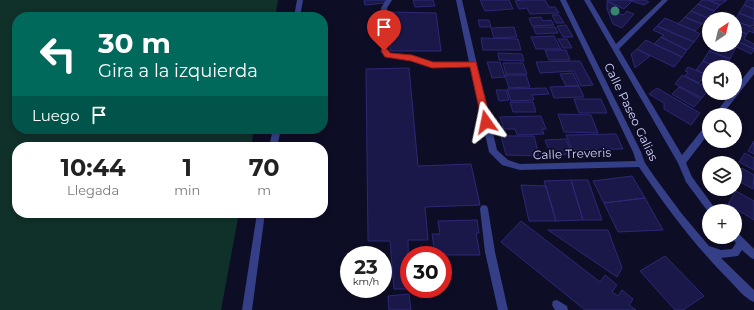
<!DOCTYPE html>
<html lang="es">
<head>
<meta charset="utf-8">
<style>
	body { margin:0; font-family:Montserrat,sans-serif; background:#f6f6f6; color:#222; height:100vh; display:flex; flex-direction:column; font-size:15px; white-space:nowrap }
	* { box-sizing:border-box; margin:0 }
	p { font-size:13px; color:#767676 }
	.icon { flex:none; width:22px; height:22px; fill:none; stroke:currentColor; stroke-width:2; stroke-linecap:round; stroke-linejoin:round }
	.map { position:relative; flex:1; overflow:hidden }
	.side { position:absolute; left:12px; top:142px; width:316px; height:76px; display:flex; flex-direction:column; background:#fff; border-radius:16px; box-shadow:0 2px 6px #0003 }
	.side>* { flex:none }
	.guide { position:absolute; left:12px; top:12px; width:316px; height:122px; border-radius:16px; box-shadow:0 2px 6px #0003; background:#00695c; color:#fff; overflow:hidden }
	.needle { width:26px; rotate:35deg }
	.controls { position:absolute; left:702px; top:12px; display:grid; gap:8px }
	.controls a { display:grid; place-items:center; width:40px; height:40px; border-radius:50%; background:#fff; box-shadow:0 2px 6px #0003; font-size:20px }
	.speed { position:absolute; left:340px; top:246px; display:flex; gap:8px; font-size:20px; font-weight:700; text-align:center }
	.speed>* { display:grid; place-content:center; width:52px; height:52px; border-radius:50%; background:#fff; box-shadow:0 2px 6px #0003; line-height:1 }
	.speed small { font-size:10px; font-weight:400 }
	.speed .limit { border:6px solid #d22; background:#fff; color:#111 }
	.pin { position:absolute; display:grid; place-items:center; width:34px; height:34px; color:#fff; margin:-41px -17px; border-radius:50% 50% 50% 0; rotate:-45deg; box-shadow:0 0 4px #0007 }
	.pin .icon { rotate:45deg }
	.me { position:absolute; width:44px; margin:-22px; rotate:348deg; stroke-linejoin:round; filter:drop-shadow(0 0 3px #0008) }
	.turn { display:flex; align-items:center; gap:14px; height:84px; padding:0 20px; font-size:18px }
	.turn .icon { width:52px; height:52px; stroke-width:2.5 }
	.turn b { display:block; font-size:28px; line-height:34px }
	.then { display:flex; align-items:center; height:38px; padding:0 20px; background:#0003; gap:8px; font-size:15px }
	.eta { display:flex; justify-content:space-evenly; align-items:center; height:68px; text-align:center }
	.eta b { font-size:24px; font-weight:700; line-height:28px }
	.map>svg:first-child { display:block }
</style>
</head>
<body>
<div class="map">
<svg width="754" height="310" viewBox="0 0 754 310">
	<rect width="100%" height="100%" fill="#0e0d26"/>
	<path fill="#10312a" d="M0,0H278L275,17H17V129H254L251,147H17V213H239L221,310H0Z"/>
	<path fill="#1a1849" stroke="#2c2876" d="M364,0H385V3L365,5Z
		M413,0H433L435,6L415,7Z
		M480,0H509L513,9L485,11Z
		M522,0H545L549,7H555L559,13L530,14L527,8L519,9L515,1Z
		M608,0H629L632,1L624,9L607,1Z
		M629,0H645L649,2L644,5Z
		M702,0H708L720,5L714,11L698,4Z
		M708,0H727L720,5Z
		M747,0H754V9L744,5Z
		M607,1L615,5L620,14L623,15L627,11L634,14L622,28L613,24L607,9Z
		M698,4L714,11L708,18L691,11Z
		M744,5L754,9V19L739,13Z
		M691,11L708,18L702,24L685,17Z
		M390,12L436,13L441,51H390Z
		M739,13L754,19V26L751,25L750,26L735,21Z
		M552,15H559L564,23H556Z
		M541,17L543,21L551,20L554,25L532,26L529,18Z
		M685,17L702,24L695,31L678,24Z
		M665,18L695,31L700,34L694,42L657,26Z
		M478,20H489L491,27H480Z
		M735,21L754,28V33L749,31L747,34L735,30Z
		M566,25L573,37H563L557,26Z
		M657,26L694,42L687,50L661,37L664,35L653,30Z
		M514,27L517,37L494,38L491,28Z
		M533,27H555L558,33L536,34Z
		M735,30L747,34L744,39L754,44V49L735,40Z
		M554,36L561,49H536L531,37Z
		M661,37L687,50L682,57L654,44Z
		M481,38L518,39L521,50H483Z
		M558,39H567L572,48H563Z
		M646,40L654,44L682,57L674,67L637,49Z
		M735,40L754,49V50L751,54L737,47L735,49L724,45H735Z
		M712,45H724L735,49L730,59L709,51Z
		M637,49L650,56L635,68L631,54Z
		M545,50H566L570,60H549Z
		M709,51L730,59L726,67H716L703,61Z
		M498,53L522,54L524,61L499,60Z
		M580,61L593,85L581,86L574,71L540,73L536,62Z
		M703,61L716,67H709V76L696,70Z
		M487,62H500L505,77L492,78Z
		M503,63H523L527,74H506Z
		M688,67L709,76V84L701,80L699,83L685,76L688,72L685,71Z
		M409,68L418,166L471,164L480,205L425,207L428,240H408L409,289H411H394L390,241H368L366,69Z
		M573,73L579,86H566L560,74Z
		M505,75H526L530,87L509,88Z
		M682,75L709,89L702,98L675,84Z
		M579,86L584,97L554,98L550,87Z
		M679,87L701,99L694,107L672,94Z
		M546,88L549,94L532,95L534,100L511,101L507,89Z
		M657,88L700,113L691,125L664,109V103L649,94Z
		M496,90H506L509,100L499,101Z
		M574,99H601L607,113H579Z
		M510,102H533L536,112H513Z
		M558,114L591,115L598,133L564,132Z
		M541,116L546,129H542L544,134L517,135L515,129H504L500,117Z
		M616,134L623,149L572,150L566,135Z
		M501,136H534L539,156L506,155Z
		M566,139L572,154L551,155L545,140Z
		M754,141V154L748,151Z
		M745,153L754,158V170L739,162Z
		M709,168V182L702,178Z
		M742,168L754,175L753,189L735,179Z
		M632,176L645,198L604,203L593,181Z
		M571,180L583,220L556,221L544,181Z
		M571,180H588L602,220H583Z
		M521,185L546,186L556,221H529Z
		M736,191L754,201V220L728,204Z
		M645,198L663,230L618,232L604,203Z
		M477,220L479,233H476L480,255H435L432,234H440L438,221Z
		M521,221L600,282L605,275L617,285L612,292L618,296L622,290L633,299L629,305L636,310H585L501,242Z
		M548,230H608L622,268L617,277Z
		M665,256L704,296L683,310H675L640,271Z
		M409,294L411,310H389L388,296Z"/>
	<g fill="none" stroke-linecap="round" stroke-linejoin="round">
		<path fill="#353f88" fill-rule="evenodd" d="M297,0H303L300,17H294Z
			M273,129H281L277,147H269Z
			M257,213H265L252,310H242Z"/>
		<path fill="#353f88" fill-rule="evenodd" d="M386,0H392L387,8V50L390,53L412,56L432,63L469,62L456,0H462L497,150L508,160L520,164L636,161L633,152L560,0H566L641,152L645,163L656,179L682,214L709,246L721,250L732,249L736,243L731,237H735V232L738,233L754,249V259L751,258L742,250L738,256L721,258L754,290V302C744,298 736,287 729,280C695,246 666,207 639,167L520,170L502,165L489,152L470,66L432,67L411,60L386,57L382,53L381,8Z
			M584,0H590L616,44L662,0H668L619,49L682,155L706,125L709,124V133L686,163L692,177L717,211H709V213L686,182L678,163Z
			M752,67H754V74L722,115H714L731,93H735V88Z
			M484,205L487,206L488,209L495,252L508,310H498L485,252L480,209L481,206Z
			M557,300L567,306L568,310H555L552,305L553,301Z"/>
	</g>
	<circle fill="#368570" cx="615" cy="11" r="4.5"/>
	<path fill="#d93025" stroke="#8d1f18" d="M382,49H387L390,53L412,55L433,62H476L491,122L489,125L486,126L482,122L470,67L432,68L411,61L385,57L381,51Z"/>
	<g text-anchor="middle" stroke-width="3.5" stroke-linejoin="round" paint-order="stroke">
		<g font-size="12" fill="#d3d4ff" stroke="#0e0d26">
			<text transform="translate(631 112) rotate(64)" y="4">Calle Paseo Galias</text>
			<text transform="translate(572 154) rotate(-2)" y="4">Calle Treveris</text>
		</g>
	</g>
</svg>
<div class="controls">
<a><svg class="needle" viewBox="-14 -14 28 28"><path d="M0-13l5 13h-10z" fill="#e53935"/><path d="M0 13l5-13h-10z" fill="#767676"/></svg></a>
<a><svg class="icon" aria-label="sound" viewBox="0 0 24 24"><path d="M4 9h4l5-4v14l-5-4H4zM17 9q2 3 0 6"/></svg></a>
<a><svg class="icon" aria-label="search" viewBox="0 0 24 24"><circle cx="10" cy="10" r="6"/><path d="M15 15l6 6"/></svg></a>
<a><svg class="icon" aria-label="layers" viewBox="0 0 24 24"><path d="M12 4l9 5-9 5-9-5zM3 14l9 5 9-5"/></svg></a>
<a>+</a>
</div>
<div class="speed"><div>23<small>km/h</small></div><div class="limit">30</div></div>
<div class="pin" style="left:384px;top:51px;background:#d93025"><svg class="icon" aria-label="arrive" viewBox="0 0 24 24"><path d="M6 21V4h12l-3 4 3 4H6"/></svg></div>
<svg class="me" style="left:486px;top:122px" viewBox="-20 -20 40 40"><path d="M0-17L14 15 0 8-14 15z" fill="#d93025" stroke="#fff" stroke-width="4"/></svg>
<div class="guide">
<div class="turn"><svg class="icon" aria-label="left" viewBox="0 0 24 24"><path d="M17 20v-9H6M10 6l-5 5 5 5"/></svg><div><b>30 m</b>Gira a la izquierda</div></div>
<div class="then">Luego<svg class="icon" aria-label="arrive" viewBox="0 0 24 24"><path d="M6 21V4h12l-3 4 3 4H6"/></svg></div>
</div>
<section class="side">
<div class="eta">
<div><b>10:44</b><p>Llegada</p></div>
<div><b>1</b><p>min</p></div>
<div><b>70</b><p>m</p></div>
</div>
</section>
</div>
</body>
</html>
